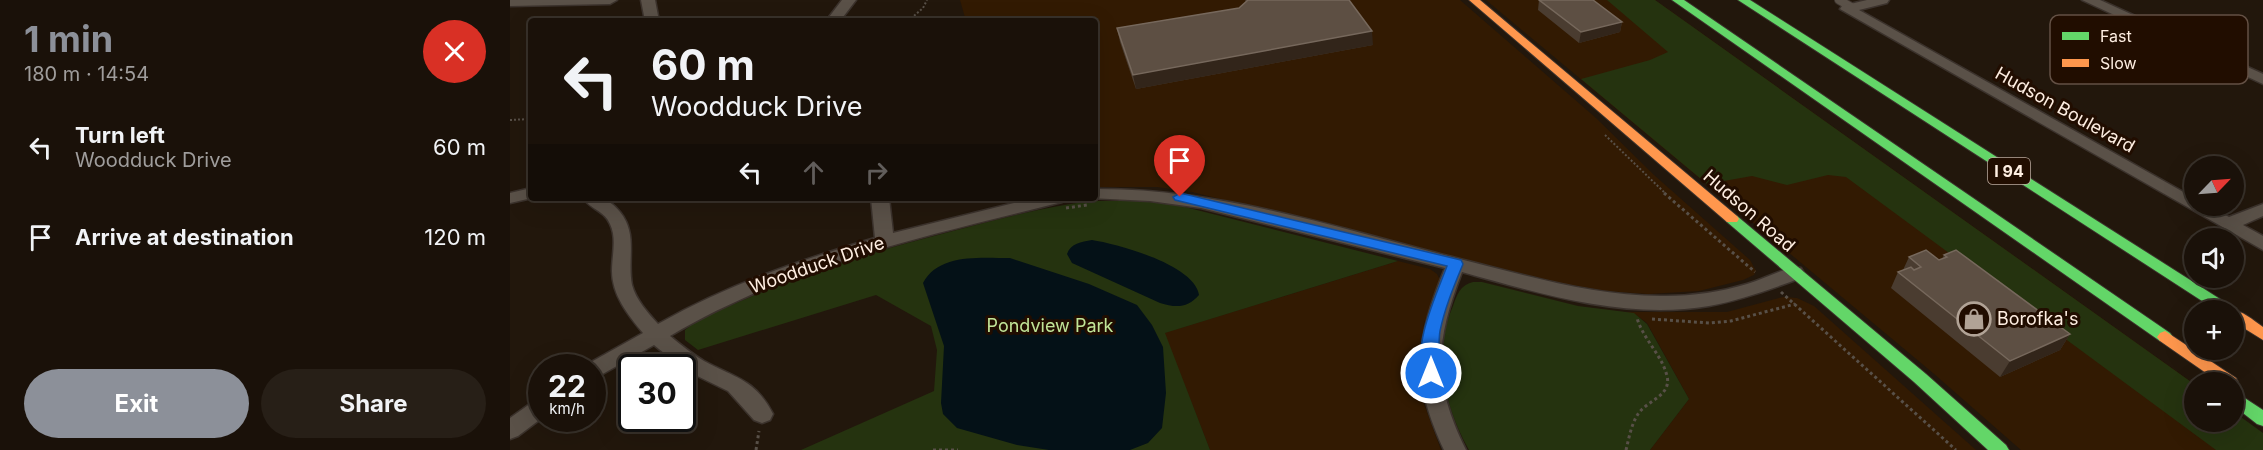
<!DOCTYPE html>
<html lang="en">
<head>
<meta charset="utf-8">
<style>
	body { margin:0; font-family:Inter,sans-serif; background:#271f17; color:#f1f3f6; height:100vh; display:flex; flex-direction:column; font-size:22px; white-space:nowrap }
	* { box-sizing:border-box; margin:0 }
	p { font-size:20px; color:#9f9d9c }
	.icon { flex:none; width:33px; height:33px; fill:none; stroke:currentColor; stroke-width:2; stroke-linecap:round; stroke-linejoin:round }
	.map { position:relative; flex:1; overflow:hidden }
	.details { display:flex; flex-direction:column; background:#1a1109; width:510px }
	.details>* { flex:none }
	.top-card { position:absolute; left:18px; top:18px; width:570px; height:183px; border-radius:6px; box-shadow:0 6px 24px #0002,0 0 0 2px #38312a; background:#1a1109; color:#f1f3f6; overflow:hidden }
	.needle { width:39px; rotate:65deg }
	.buttons { position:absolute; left:1674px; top:156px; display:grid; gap:12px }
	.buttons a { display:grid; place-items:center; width:60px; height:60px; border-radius:50%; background:#1a1109; box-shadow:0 6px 24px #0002,0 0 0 2px #38312a; font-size:30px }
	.speed { position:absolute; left:18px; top:354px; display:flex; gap:12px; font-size:30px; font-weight:700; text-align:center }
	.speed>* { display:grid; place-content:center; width:78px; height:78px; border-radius:50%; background:#1a1109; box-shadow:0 6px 24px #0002,0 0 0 2px #38312a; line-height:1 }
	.speed small { font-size:15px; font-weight:400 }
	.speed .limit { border:3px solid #111; border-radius:9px; background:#fff; color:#111 }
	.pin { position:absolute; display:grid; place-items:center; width:51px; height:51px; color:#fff; margin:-62px -26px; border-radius:50% 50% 50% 0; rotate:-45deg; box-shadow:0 0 6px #0007 }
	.pin .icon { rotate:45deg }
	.me { position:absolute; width:66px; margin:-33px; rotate:0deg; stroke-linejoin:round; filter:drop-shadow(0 0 4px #0008) }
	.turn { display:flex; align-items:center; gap:21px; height:126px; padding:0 24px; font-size:27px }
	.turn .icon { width:78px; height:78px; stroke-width:2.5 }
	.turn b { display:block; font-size:42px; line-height:51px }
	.lanes { display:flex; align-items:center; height:57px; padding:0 24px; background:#0003; justify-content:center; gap:30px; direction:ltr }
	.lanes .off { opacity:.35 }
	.round { display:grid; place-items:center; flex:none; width:63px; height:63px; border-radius:32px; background:#271f17 }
	.overview { display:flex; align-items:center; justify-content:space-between; height:102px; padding:0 24px }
	h1 { font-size:36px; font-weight:700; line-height:45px; color:#8c9099 }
	.action { display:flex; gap:12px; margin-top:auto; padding:12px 24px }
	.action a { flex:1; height:69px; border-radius:36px; background:#8c9099; color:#fff; font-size:24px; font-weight:700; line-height:69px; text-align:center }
	.action a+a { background:#271f17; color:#f1f3f6 }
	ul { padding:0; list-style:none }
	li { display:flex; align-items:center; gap:18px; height:90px; padding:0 24px }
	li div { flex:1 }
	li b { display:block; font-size:22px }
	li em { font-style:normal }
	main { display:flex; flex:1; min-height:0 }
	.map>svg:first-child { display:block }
</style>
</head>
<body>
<main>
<section class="details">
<div class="overview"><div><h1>1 min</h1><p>180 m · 14:54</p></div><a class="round" style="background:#d93025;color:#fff"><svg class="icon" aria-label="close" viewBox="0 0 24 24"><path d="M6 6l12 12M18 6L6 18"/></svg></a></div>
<ul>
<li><svg class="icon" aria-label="left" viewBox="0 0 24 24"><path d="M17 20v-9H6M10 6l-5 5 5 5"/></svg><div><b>Turn left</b><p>Woodduck Drive</p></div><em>60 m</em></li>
<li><svg class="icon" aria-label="arrive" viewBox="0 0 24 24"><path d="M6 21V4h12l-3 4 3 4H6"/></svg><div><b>Arrive at destination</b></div><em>120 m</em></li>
</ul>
<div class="action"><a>Exit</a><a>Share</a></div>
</section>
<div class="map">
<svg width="1753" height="450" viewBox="0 0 1753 450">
	<rect width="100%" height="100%" fill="#22170c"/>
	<path fill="#321a02" d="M450,0H950L1086,118L1144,175L1240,260L1246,271L1244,275L1233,280L1189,291L1138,294L1096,291L1049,283L682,192L647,187H585V21H456Z
		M976,0H1145L1684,384V422H1724V412L1753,450H1511L1423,373Z
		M888,261L920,269L927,274L930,280L914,323L909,361L913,401L931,450H700L654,333Z
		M1273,297L1287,298L1304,306L1466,450H1140L1179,399L1137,323L1126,315L1115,312H1217Z"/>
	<path fill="#25330f" d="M1097,0H1145L1684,384V422H1724V412L1753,433V450H1706L1336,177L1318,175L1277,185L1242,176L1197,184L1071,79L1140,60L1158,52Z
		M581,201H629L667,205L888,261L655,333L700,450H291L424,391L427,350L421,326L366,295L188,350L175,340V330L185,322C269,281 352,254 443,231C489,219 534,207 581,201Z
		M963,282H972L1068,306L1124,313L1137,324L1179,399L1140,450H959C934,406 922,354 943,306C947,295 950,285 963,282Z"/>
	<path fill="#041117" d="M582,240C608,244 685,265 689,295C678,308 666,308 650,303L562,263L557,254C561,243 571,242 582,240Z
		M500,258L579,284L627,305L642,325L653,347L656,393L652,428L638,443L620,450H539L507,445L447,428L433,414L431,403L434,346L413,283C429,253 470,258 500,258Z"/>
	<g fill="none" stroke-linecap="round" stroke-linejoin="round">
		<defs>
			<path id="lane" d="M1329,0L1343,8"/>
			<path id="street" d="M0,0H107L100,4L0,6Z
				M131,0H145L149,21H135Z
				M332,0H346L330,21H316Z
				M1357,0H1379L1377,3L1349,10L1684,198V206H1698L1719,217L1753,204V216L1733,225L1753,236V250L1330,9L1332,6Z
				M1572,0H1590L1753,74V84Z
				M21,188L22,198L0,203V193Z
				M585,189C708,188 828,228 946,258C1015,275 1084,297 1156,296C1183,296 1211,292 1237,284C1253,279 1268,271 1284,267L1291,268L1294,273L1291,278C1261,289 1231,300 1199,306C1116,320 1031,294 952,272C925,343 922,381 956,450H934C900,377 906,340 935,268L691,208L640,201L580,198H585Z
				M73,198C90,198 99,198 110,212C128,234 117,259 122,285C126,300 138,313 148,324C217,285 290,260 365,238L361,198H379L383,233L524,198H555L552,202C418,236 281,264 160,336C171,345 182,354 194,361C225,378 245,379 263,414L260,420L252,423L244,420L218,391L175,370L144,345L82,380V368L74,366L133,333C118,315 102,295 102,271C102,255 107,238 100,224C95,211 80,209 73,198Z
				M32,399V418L8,436L0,439V418L24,401Z"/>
			<path id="fast" d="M1162,0H1174L1660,333L1663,337L1660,341H1650Z
				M1228,0H1240L1721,306L1723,310H1706Z
				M1222,215L1227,216L1416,374L1496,445L1499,450H1478L1404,382L1217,222L1215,219L1217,216Z
				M1724,391L1753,410V426L1747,424L1724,406Z"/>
			<path id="slow" d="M959,0H970L1227,216L1229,219L1227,222H1217Z
				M1721,310C1732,310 1743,320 1753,327V340L1724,322V310Z
				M1655,331L1726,378L1728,382L1726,386L1724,387V382H1709L1650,341L1647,337L1650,333Z"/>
		</defs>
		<use href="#lane" stroke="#3b322c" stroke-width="10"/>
		<use href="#street" stroke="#3b322c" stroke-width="3"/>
		<use href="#fast" stroke="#3b322c" stroke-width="2"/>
		<use href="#slow" stroke="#3b322c" stroke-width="2"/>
		<path stroke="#585048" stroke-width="2" stroke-dasharray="2 2" stroke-linecap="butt" d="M398,21L413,8L417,0
			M0,120L21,119
			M1095,135L1156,194"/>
		<path stroke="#585048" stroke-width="3" stroke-dasharray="3 3" stroke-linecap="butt" d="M1154,193L1245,272
			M556,208L577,205
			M1271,292L1446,450
			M1142,319L1199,323L1221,321L1285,304
			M246,450L249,431
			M423,450H448
			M1116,450C1119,438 1121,425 1128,414C1136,401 1162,396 1157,376C1152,355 1133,339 1127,318"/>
		<use href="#lane" stroke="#5a5148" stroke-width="8"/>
		<use href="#street" fill="#5a5148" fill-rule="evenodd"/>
		<use href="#fast" fill="#63d668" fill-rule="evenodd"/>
		<use href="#slow" fill="#ff974d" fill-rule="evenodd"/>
	</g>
	<path fill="#4a3c30" d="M735,0H839L863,45L626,89L610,42L607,28L729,8L736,2Z
		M1029,0L1112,22L1110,32L1069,43L1028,10Z
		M1434,255L1560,334L1550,350L1490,377L1381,288L1388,272L1393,270L1399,257L1429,260L1432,259Z"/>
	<path fill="#32251a" d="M1112,22L1110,32L1069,43L1071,32Z
		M862,31L863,45L626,89L623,75Z
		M1560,334L1550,350L1490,377L1500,361Z"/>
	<path fill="#5d4f43" stroke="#76685c" stroke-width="1.5" d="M738,0H839L862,31L623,75L607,28L729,8Z
		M1029,0H1083L1112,22L1071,32Z
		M1416,250L1429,260L1437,257L1434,255L1446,250L1560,334L1500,361L1388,272L1401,267L1404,270L1411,267L1399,257Z"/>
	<path fill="#1a73e8" stroke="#114b97" stroke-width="1.5" d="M670,193L951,260L953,264C944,286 935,307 930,331C928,342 930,370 926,377H915C900,350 927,293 937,266L665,200L663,197Z"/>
	<defs>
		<symbol id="shop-ring" viewBox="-11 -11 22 22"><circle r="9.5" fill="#210d00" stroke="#b1a396" stroke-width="1.5"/><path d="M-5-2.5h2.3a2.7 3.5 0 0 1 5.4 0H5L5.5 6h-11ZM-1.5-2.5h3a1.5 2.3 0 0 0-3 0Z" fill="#b1a396"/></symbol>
	</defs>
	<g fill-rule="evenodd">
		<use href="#shop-ring" x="1445" y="300" width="38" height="38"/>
	</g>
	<g text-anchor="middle" stroke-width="6" stroke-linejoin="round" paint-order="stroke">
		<rect fill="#210d00" stroke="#bcaa9e" stroke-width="1.5" x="1478" y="158" width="42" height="26" rx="4.5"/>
		<g font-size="16" font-weight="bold" fill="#feeee1">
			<text x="1499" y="177">I 94</text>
		</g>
		<g font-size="18" fill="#feeee1" stroke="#210d00">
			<text transform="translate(1555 110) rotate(29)" y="6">Hudson Boulevard</text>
			<text transform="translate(1239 211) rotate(41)" y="6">Hudson Road</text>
			<text transform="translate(307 265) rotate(-19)" y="6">Woodduck Drive</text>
		</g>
		<g font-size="18" fill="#feeee1" stroke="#210d00" text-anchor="start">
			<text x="1487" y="325">Borofka's</text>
		</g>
		<g font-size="18" fill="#c1e598" stroke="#210d00">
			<text x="540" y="332">Pondview Park</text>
		</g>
	</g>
	<rect x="1540" y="15" width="198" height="69" rx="9" fill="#210d00" stroke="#635044" stroke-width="1.5"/>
	<rect x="1552" y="32" width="27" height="8" fill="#63d668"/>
	<rect x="1552" y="59" width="27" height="8" fill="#ff974d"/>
	<g font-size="16" fill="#feeee1">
		<text x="1590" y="42">Fast</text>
		<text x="1590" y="69">Slow</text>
	</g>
</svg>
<div class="buttons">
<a><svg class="needle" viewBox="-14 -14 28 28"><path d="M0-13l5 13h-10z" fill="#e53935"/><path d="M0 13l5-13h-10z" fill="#9f9d9c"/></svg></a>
<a><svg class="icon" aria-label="sound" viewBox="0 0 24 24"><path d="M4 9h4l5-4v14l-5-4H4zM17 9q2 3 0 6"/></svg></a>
<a>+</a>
<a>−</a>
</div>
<div class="speed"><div>22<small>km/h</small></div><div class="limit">30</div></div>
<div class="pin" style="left:670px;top:197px;background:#d93025"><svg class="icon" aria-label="arrive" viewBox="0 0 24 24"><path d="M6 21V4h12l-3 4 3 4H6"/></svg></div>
<svg class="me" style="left:921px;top:373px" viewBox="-20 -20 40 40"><circle r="17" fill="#1a73e8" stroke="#fff" stroke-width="3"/><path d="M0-11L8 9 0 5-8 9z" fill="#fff"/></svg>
<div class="top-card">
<div class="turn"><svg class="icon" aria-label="left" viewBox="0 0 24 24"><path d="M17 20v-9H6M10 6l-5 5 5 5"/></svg><div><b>60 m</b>Woodduck Drive</div></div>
<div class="lanes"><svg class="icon" aria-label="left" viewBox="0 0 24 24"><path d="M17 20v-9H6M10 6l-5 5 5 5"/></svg><svg class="icon off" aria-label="ahead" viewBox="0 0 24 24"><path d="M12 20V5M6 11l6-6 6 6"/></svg><svg class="icon off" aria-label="right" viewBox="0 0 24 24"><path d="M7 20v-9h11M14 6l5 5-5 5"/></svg></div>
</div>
</div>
</main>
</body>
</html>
